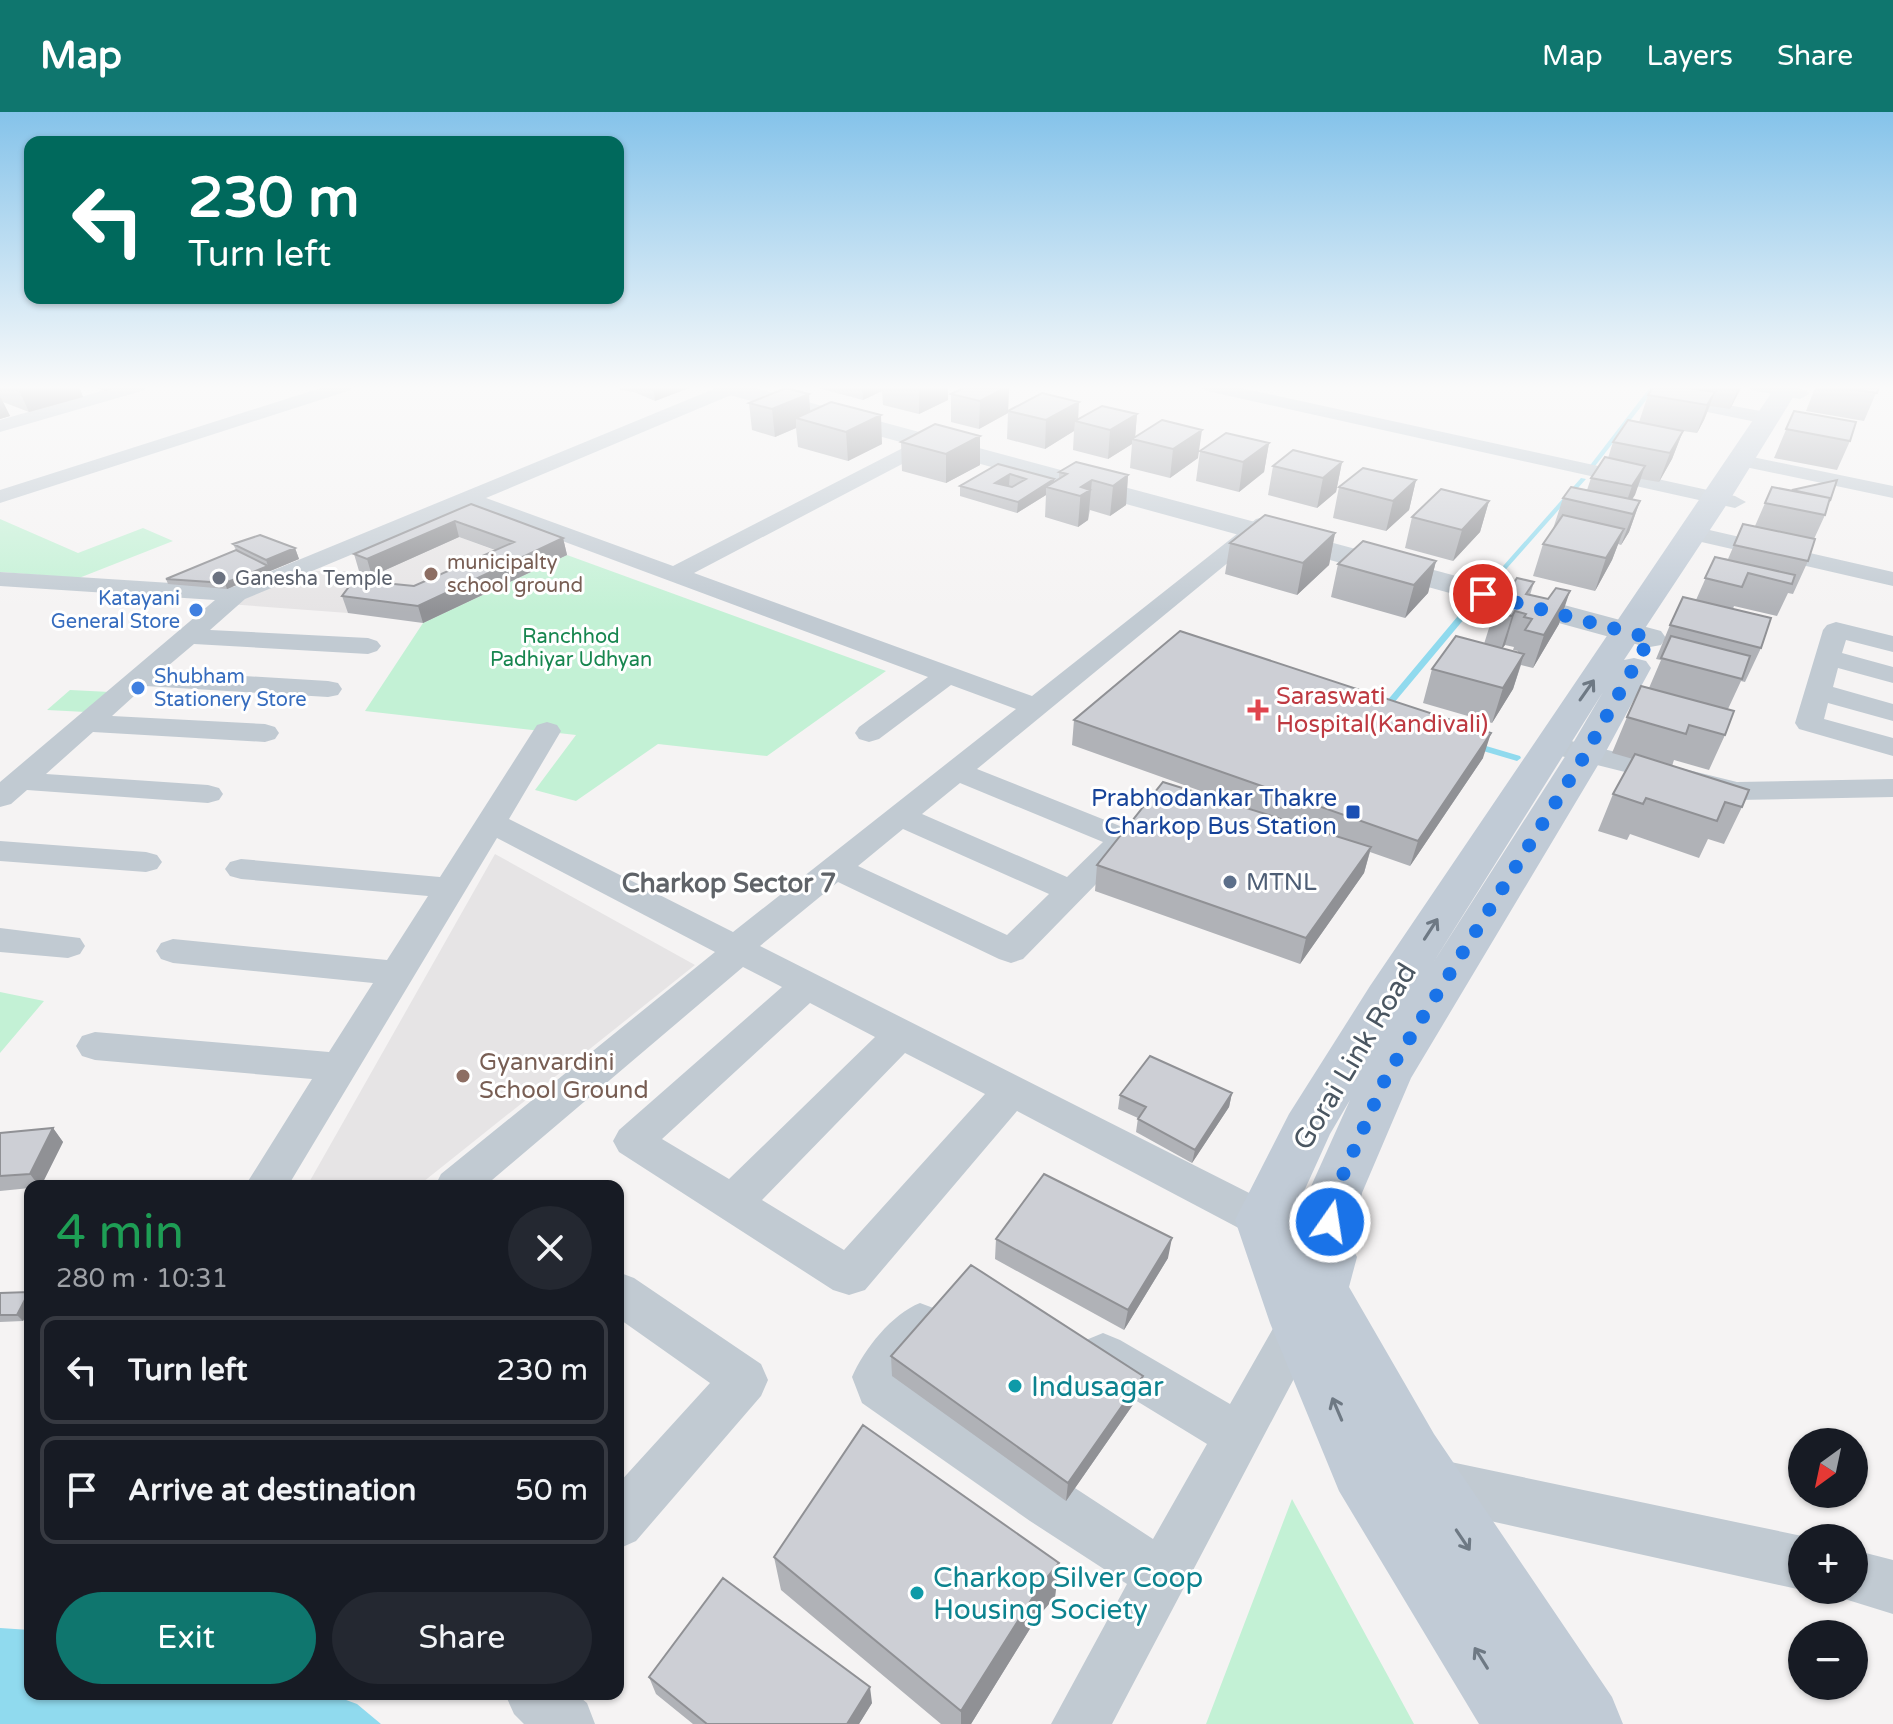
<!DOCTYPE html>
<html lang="en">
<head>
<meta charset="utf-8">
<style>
	body { margin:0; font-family:"Varela Round",sans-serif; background:#242831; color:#f1f3f6; height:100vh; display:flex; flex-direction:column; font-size:30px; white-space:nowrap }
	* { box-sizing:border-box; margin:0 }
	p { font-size:26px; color:#9ea1a6 }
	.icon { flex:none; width:44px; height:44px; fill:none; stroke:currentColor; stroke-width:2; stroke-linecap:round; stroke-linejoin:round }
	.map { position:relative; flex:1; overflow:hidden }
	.side { position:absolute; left:24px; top:1068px; width:600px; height:520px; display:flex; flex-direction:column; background:#171b24; border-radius:16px; box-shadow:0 2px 6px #0004 }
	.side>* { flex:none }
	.banner { position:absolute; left:24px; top:24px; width:600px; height:168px; border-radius:16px; box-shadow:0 2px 6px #0004; background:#00695c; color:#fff; overflow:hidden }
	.needle { width:52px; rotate:213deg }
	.controls { position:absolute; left:1788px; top:1316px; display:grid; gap:16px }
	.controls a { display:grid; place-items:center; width:80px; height:80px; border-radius:50%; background:#171b24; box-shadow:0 2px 6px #0004; font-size:40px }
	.pin { position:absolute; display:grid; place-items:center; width:68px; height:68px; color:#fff; margin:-34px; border:4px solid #fff; border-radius:50%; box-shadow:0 2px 8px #0007 }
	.me { position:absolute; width:88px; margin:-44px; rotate:13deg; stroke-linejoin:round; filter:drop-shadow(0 0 6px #0008) }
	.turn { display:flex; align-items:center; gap:28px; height:168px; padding:0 32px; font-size:36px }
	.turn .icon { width:104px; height:104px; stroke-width:2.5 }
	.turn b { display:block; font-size:56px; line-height:68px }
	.round { display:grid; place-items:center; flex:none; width:84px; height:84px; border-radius:42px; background:#242831 }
	.overview { display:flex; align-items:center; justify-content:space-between; height:136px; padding:0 32px }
	h1 { font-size:48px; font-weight:600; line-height:60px; color:#1e9e55 }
	.cta { display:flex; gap:16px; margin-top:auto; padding:16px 32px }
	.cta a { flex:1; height:92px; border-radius:48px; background:#0f766e; color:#fff; font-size:32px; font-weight:600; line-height:92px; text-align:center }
	.cta a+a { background:#242831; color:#f1f3f6 }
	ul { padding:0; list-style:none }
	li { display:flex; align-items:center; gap:24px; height:108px; margin:0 16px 12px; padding:0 16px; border:4px solid #363941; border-radius:16px }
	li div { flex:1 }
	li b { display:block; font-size:30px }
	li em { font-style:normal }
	header { display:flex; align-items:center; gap:48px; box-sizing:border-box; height:112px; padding:0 40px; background:#0f766e; color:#fff }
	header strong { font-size:38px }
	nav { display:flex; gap:44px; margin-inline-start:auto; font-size:28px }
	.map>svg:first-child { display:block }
</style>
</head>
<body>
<header>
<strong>Map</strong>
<nav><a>Map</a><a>Layers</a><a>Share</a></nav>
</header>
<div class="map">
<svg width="1893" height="1612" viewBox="0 0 1893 1612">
	<rect width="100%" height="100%" fill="#f5f3f3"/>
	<path fill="#e6e4e5" d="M459,425L518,447L419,492L359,485L348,501L228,492L301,459H359Z
		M495,742L695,853L418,1074H307Z"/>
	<path fill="#c3f1d5" d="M0,407L78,441L143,416L173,429L79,466L0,460Z
		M567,443L886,559L767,644L658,632L576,689L535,678L576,623L365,599L423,511Z
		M70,578L110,580L86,600L47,598Z
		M0,880L44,889L0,941Z
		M1292,1387L1414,1612H1206Z"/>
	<path fill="#90daee" d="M0,1516L30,1518V1582H330L357,1592L381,1612H0Z"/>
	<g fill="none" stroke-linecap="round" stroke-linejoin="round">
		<path fill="#90daee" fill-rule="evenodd" d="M1651,274H1657L1592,358H1588V356Z
			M1581,366L1586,367L1500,464H1496V462Z
			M1478,480L1485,482L1393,592L1392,602H1386V590Z
			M1476,631L1520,644L1521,646L1517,649L1473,636V632Z"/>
		<path fill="#c1cad2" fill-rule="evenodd" d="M119,274H148L145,278L0,320V308Z
			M327,274H354L351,278L0,391V378Z
			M721,274H746L743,278L486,386L673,454L934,320H948L951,324L948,328L694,461L1032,584L1256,407L1264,405L1275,412L977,657L1135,720L1140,727L1023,847L1011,851L999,847L838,770L760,834L1297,1105L1304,1118L1297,1131L1282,1136L1267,1131L1017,999L865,1178L849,1183L833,1178L619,1040L613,1029L619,1018L782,875L743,855L485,1074H435L441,1062L715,840L497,726L288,1074H245L312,967L95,948L82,944L76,934L82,924L95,920L329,940L373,871L173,851L161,847L156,839L161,831L173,827L387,848L428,784L241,767L230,764L225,757L230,750L241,747L440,765L537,613L547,610L557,613L561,619L509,707L733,820L1016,597L951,573L879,627L869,630L859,627L855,621L859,615L928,565L468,394L245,487L210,518L368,526L377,529L381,534L377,539L368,542L194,532L162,559L328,569L338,571L342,577L338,583L328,585L145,574L112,604L265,612L275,615L279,621L275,627L265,630L93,620L46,662L208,673L219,676L223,682L219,688L208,691L27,678L11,692L0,695V670L215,488L0,474V460L233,475ZM960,671L1103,730L1067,765L922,702ZM903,717L1049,782L1007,823L858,754ZM810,891L875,925L729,1067L662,1027ZM905,941L985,982L844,1138L762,1088Z
			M1198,274H1232L1735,384L1746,390L1735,396L1207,279Z
			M1680,274H1698L1690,286L1766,300L1775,306L1766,312L1678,294L1670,287Z
			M1748,274H1786L1806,278L1809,282L1800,287L1751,278Z
			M1738,342L1893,374V386L1731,352L1728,348Z
			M1692,414L1893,460V474L1684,426L1681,421L1684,416Z
			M1836,510L1893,524V540L1846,528L1842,541L1893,555V571L1838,556L1833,575L1893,592V609L1828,591L1824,607L1893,626V644L1799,617L1795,611L1823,518L1827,513Z
			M1559,626L1737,670L1893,667V685L1737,688L1549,641L1545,635L1549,629Z
			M0,729L146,740L157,743L162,750L157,757L146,760L0,749Z
			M0,816L80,826L85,834L80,842L68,846L0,840Z
			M618,1160L634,1166L761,1252L768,1268L761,1284L636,1429L618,1437V1372L710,1271L618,1206Z
			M1304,1184L1320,1190L1327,1204L1112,1612H1051L1127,1472L1030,1409L862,1291L852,1265C864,1237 892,1202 920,1191L936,1197L943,1212L936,1227L905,1265L1153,1427L1207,1332L1086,1258L1079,1243L1086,1228L1103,1221L1120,1228L1230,1292L1288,1190Z
			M1427,1345L1802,1424L1806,1426H1802V1478L1427,1395L1409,1388L1401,1370L1409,1352Z
			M1854,1438L1893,1448V1502L1835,1484L1832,1478H1854Z
			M505,1582H576L587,1591L595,1612H524L514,1602Z"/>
		<path fill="#c1cad2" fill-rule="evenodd" d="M712,274H748L1661,519L1666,526L1661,533L1650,535L1639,533L715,279Z"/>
		<path fill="#c1cbd6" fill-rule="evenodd" d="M1776,274H1800L1731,386L1624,548L1634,546L1646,549L1651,556L1604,643L1411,966L1362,1081L1354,1139L1357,1145L1349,1175L1434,1322L1612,1585L1623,1612H1479L1339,1379L1270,1211L1235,1108L1289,1002L1370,874ZM1603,580L1566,643L1433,851ZM1350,988L1308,1081L1299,1128L1291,1108L1330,1022Z"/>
	</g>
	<path fill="#b0b2b7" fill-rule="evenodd" d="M0,274H79L83,285L29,300L3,290L10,304L0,307Z
		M93,274H121L105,279Z
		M619,274H694L655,289L634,280L620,278Z
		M818,274H948V288L919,302L883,293L882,279L863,288L818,276Z
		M1009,274L1008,299L1078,308L1137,302L1135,325L1162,308L1198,346L1170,366L1130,356L1132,332L1108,347L1073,338L1074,319L1045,337L1007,327L1008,301L979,317L951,310V282Z
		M1690,274H1742L1730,297L1710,294L1704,308L1697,321L1683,319L1672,347L1659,370L1641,367L1632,387L1640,389L1629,420L1621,433L1618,432L1612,448L1595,479L1533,464L1543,432L1553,417L1563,386L1587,378L1591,366L1608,346L1613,330L1639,310L1648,283L1690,276Z
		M1811,274H1879L1864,309L1806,299L1815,276H1811Z
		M749,291L810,300L882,332L848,349L798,335L796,316L775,325L752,318Z
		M1794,299L1850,329L1837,358L1774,346Z
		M935,312L980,353L946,371L902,359L901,330Z
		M1269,331L1264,360L1239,380L1196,369L1200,339Z
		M1342,350L1336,380L1317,396L1268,383L1273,354Z
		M998,352L1054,367V370L1059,367V360L1128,363L1126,393L1110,404L1090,398L1088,408L1078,415L1045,405L1046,383L1017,401L960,384V374Z
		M1416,368L1409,398L1386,419L1333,406L1339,375Z
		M1772,375L1825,403L1814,427L1808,449L1793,482L1788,481L1777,504L1734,494L1733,497L1761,536L1745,570L1741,569L1728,597L1725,623L1709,658L1674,648L1672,654L1742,695L1724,732L1708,727L1699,746L1630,722L1627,728L1598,719L1613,682L1633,647L1612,641L1627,605L1649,576L1661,548L1656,547L1670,513L1696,488L1715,445L1728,447L1743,412L1755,414Z
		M1489,389L1480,420L1453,449L1405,436L1412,405Z
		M471,392L563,426L567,443L423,511L348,501L342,484L414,474L495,438L459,425L372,464L359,459L354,442Z
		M1335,421L1329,453L1297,483L1225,462L1230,431Z
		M233,432L295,436L299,447L227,477L168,472L166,467L236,438Z
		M1436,449L1428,481L1405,506L1331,485L1338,452Z
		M1534,470L1530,483L1559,512L1533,556L1521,553L1513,577L1492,611L1423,591L1432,557L1484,532L1494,500ZM1505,533L1514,535L1513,538L1518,539V541L1502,537Z
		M1074,608L1483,646L1410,754L1370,740L1364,761L1300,852L1095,779L1097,753L1254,698L1072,633Z
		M1232,981L1229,995L1192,1051L1136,1020L1138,1006L1118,997L1120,983Z
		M53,1016L63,1030L41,1074H30V1076L0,1079V1021Z
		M996,1127L1168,1146L1124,1218L995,1147Z
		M29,1180L30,1196L23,1209L0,1210V1181Z
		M891,1244L1139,1284L1066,1389L892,1264Z
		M774,1445L1059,1451L1055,1485L1036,1507L971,1612H941L781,1478Z
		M649,1565L872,1591L859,1612H693L656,1582Z"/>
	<path fill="#909195" d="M17,274H79L83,285L29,300Z
		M103,274H121L105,279Z
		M653,274H694L655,289Z
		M862,274H882V279L863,288Z
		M920,274H948V288L919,302V275Z
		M1009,274L1008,301L979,317L980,289Z
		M1739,274H1742L1730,297Z
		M1715,280L1704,308L1697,321L1707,293Z
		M809,282L811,310L796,306V316L775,325L772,297Z
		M0,284L10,304L0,307Z
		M1079,290L1078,310L1075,309L1074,319L1045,337L1046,308Z
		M1137,302L1135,327H1132V332L1108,347L1110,318Z
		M881,303L882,332L848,349L846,320Z
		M1202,318L1198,346L1170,366L1173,337Z
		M1683,319L1672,347L1659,370L1670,341Z
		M980,324V353L946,371V342Z
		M1269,331L1264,360L1239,380L1243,350Z
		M1342,350L1336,380L1317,396L1323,366Z
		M1645,354L1635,383L1624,400H1623L1632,374Z
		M1010,362L1009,373L995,382V371Z
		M1128,363L1126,393L1110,404L1113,374Z
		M1054,367V377L1046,375V383L1017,401L1018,390Z
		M1092,368L1088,408L1078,415L1081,375Z
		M1416,368L1409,398L1386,419L1393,389Z
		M1489,389L1480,420L1453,449L1462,418Z
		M1640,389L1629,420L1621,433L1633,402Z
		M455,409L459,425L372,464L367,447Z
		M1624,417L1612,448L1595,479L1606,446Z
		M1335,421L1329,453L1297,483L1303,451Z
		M563,426L567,443L423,511L418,494Z
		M295,436L299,447L227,477L225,471L268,454L266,448Z
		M1436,449L1428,481L1405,506L1414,473Z
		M1570,479L1559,512L1533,556L1544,523Z
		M1515,499L1505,533L1501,538L1512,504Z
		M1524,542L1513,577L1492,611L1503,576Z
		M1491,621L1483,646L1410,754L1418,729Z
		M1371,735L1364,761L1300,852L1306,826Z
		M1232,981L1229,995L1192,1051L1195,1038Z
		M53,1016L63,1030L41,1074H39L30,1062Z
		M1172,1126L1168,1146L1124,1218L1128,1198Z
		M29,1180L30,1196L23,1209L17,1203Z
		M1143,1264L1139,1284L1066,1389L1068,1371Z
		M1059,1451L1055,1485L1036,1507L971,1612H961V1599L1040,1474Z
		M870,1575L872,1591L859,1612H847Z"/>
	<path fill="#cdcfd5" stroke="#909195" stroke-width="2" fill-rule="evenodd" d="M968,274H1009L980,289L951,282Z
		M1654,274H1678L1715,280L1707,293L1648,283Z
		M1833,274H1879L1877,281Z
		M786,276L809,282L772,297L749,291Z
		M1042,281L1079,290L1046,308L1008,299Z
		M831,290L881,303L846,320L796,306Z
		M1102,294L1137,302L1110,318L1075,309Z
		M1794,299L1856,310L1850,329L1786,317Z
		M1162,308L1202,318L1173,337L1132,327Z
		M1628,308L1683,319L1670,341L1613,330Z
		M935,312L980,324L946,342L901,330Z
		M1226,321L1269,331L1243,350L1200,339Z
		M1293,338L1342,350L1323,366L1273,354Z
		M1605,345L1645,354L1632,374L1591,366Z
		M1076,350L1128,363L1113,374L1092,368L1081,375L1090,378L1080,384L1046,375L1067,362L1059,360Z
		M998,352L1054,367L1018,390L960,374ZM1010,362L1026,367L1012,375L995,371Z
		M1363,356L1416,368L1393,389L1339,375Z
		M1837,368L1830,389V386L1792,378Z
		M1571,375L1640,389L1633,402L1563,386Z
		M1772,375L1830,386L1825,403L1765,391Z
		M1441,377L1489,389L1462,418L1412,405Z
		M471,392L563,426L418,494L342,484L354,468L414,474L514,430L455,409L367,447L354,442Z
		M1265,403L1335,421L1303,451L1230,431Z
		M1563,403L1624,417L1606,446L1543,432Z
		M1743,412L1815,427L1808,449L1734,433Z
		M260,423L295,436L266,448L233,432Z
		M1363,429L1436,449L1414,473L1338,452Z
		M236,438L268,454L225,471L166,467Z
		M1715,445L1795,463L1792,472L1748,461L1742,475L1705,466Z
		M1517,466L1534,470L1526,482L1548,487L1556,476L1570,479L1544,523L1525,518L1532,507L1524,505L1526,502L1515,499L1512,504L1494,500Z
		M1683,485L1771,506L1761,536L1670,513Z
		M1180,519L1491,621L1418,729L1074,608Z
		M1456,524L1524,542L1503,576L1432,557Z
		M1671,524L1750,544L1742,567L1661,546Z
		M1641,574L1734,599L1725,623L1689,613L1686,622L1627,605Z
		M1635,642L1749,678L1742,695L1725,690L1717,709L1646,686L1643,692L1613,682Z
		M1163,670L1371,735L1306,826L1097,753Z
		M1150,944L1232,981L1195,1038L1138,1007L1146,995L1120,983Z
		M53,1016L30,1062L0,1064V1021Z
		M1044,1062L1172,1126L1128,1198L996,1127Z
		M971,1153L1143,1264L1068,1371L891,1244Z
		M29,1180L17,1203H0V1181Z
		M863,1313L1059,1451L1040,1474L961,1599L774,1445Z
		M723,1466L870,1575L847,1612H707L649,1565Z"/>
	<defs><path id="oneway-shaft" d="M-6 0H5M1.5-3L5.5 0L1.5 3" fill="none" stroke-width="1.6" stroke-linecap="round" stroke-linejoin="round" transform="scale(2)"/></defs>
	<g stroke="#6e7984">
		<use href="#oneway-shaft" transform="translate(1587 578) rotate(-55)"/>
		<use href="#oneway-shaft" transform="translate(1431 817) rotate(-57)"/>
		<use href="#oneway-shaft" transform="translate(1337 1297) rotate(-113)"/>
		<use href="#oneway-shaft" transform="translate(1463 1428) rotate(56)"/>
		<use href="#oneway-shaft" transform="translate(1481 1546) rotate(-122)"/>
	</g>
	<linearGradient id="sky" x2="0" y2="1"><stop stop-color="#85c3ea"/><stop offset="0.55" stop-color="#fafafa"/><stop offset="1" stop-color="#fafafa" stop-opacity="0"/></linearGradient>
	<rect width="1893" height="500" fill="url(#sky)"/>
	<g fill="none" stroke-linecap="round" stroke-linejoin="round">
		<path stroke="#1a73e8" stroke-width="14" stroke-dasharray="0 25.2" d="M1330,1110L1335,1081L1387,963L1585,643L1650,526L1483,482"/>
	</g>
	<g fill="#8d6e63" stroke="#fff" stroke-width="3">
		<circle cx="431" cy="462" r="8"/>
		<circle cx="463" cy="964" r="8"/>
	</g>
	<circle fill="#6b7280" stroke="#fff" stroke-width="3" cx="219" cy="466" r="8"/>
	<g fill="#3f7fe0" stroke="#fff" stroke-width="3">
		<circle cx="196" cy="498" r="8"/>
		<circle cx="138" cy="576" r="8"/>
	</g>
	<path fill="#e0444e" stroke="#fff" stroke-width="3" d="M1254 586h8v8h8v8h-8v8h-8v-8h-8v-8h8z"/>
	<rect fill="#1a4fb4" stroke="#fff" stroke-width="3" x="1345" y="692" width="16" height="16" rx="4"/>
	<circle fill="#5c6f8a" stroke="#fff" stroke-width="3" cx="1230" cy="770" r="8"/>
	<g fill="#0f9aa8" stroke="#fff" stroke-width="3">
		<circle cx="1015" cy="1274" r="8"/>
		<circle cx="917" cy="1481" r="8"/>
	</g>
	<g text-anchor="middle" stroke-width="6" stroke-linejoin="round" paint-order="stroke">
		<g font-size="20" fill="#785e54" stroke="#fff" text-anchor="start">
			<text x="447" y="457">municipalty<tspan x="447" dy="23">school ground</tspan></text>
		</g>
		<g font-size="20" fill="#5b616d" stroke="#fff" text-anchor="start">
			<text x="235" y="473">Ganesha Temple</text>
		</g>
		<g font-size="20" fill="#366cbe" stroke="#fff" text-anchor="end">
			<text x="180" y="493">Katayani<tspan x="180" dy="23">General Store</tspan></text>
			<text x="154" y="571" text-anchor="start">Shubham<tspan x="154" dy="23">Stationery Store</tspan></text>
		</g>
		<g font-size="20" fill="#17864f" stroke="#fff">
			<text x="571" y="531">Ranchhod<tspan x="571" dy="23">Padhiyar Udhyan</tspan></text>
		</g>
		<g font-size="24" fill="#be3a42" stroke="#fff" text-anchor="start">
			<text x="1276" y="592">Saraswati<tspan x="1276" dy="28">Hospital(Kandivali)</tspan></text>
		</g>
		<g font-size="24" fill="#164399" stroke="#fff" text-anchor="end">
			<text x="1337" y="694">Prabhodankar Thakre<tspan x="1337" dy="28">Charkop Bus Station</tspan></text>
		</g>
		<g font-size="24" fill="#4e5e75" stroke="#fff" text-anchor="start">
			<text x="1246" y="778">MTNL</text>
		</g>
		<g font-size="24" fill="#785e54" stroke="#fff" text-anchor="start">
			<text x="479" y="958">Gyanvardini<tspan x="479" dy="28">School Ground</tspan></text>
		</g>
		<g font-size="26" font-weight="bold" fill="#5f6368" stroke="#fff">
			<text x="729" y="780">Charkop Sector 7</text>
		</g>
		<g font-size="28" fill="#4a5661" stroke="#fff">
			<text transform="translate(1354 944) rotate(-59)" y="10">Gorai Link Road</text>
		</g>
		<g font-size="28" fill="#0d838f" stroke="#fff" text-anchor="start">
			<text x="1031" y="1284">Indusagar</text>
			<text x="933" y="1475">Charkop Silver Coop<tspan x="933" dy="32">Housing Society</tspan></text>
		</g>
	</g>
</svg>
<div class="controls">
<a><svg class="needle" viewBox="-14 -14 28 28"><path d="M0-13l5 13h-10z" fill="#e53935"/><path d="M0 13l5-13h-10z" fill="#9ea1a6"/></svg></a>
<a>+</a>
<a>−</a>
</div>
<div class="pin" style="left:1483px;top:482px;background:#d93025"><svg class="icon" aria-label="arrive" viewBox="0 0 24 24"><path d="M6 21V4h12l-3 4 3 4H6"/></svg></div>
<svg class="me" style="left:1330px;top:1110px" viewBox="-20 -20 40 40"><circle r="17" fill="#1a73e8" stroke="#fff" stroke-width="3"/><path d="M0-11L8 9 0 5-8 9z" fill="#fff"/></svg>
<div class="banner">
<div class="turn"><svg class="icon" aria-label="left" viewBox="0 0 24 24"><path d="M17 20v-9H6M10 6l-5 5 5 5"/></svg><div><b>230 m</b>Turn left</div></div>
</div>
<section class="side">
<div class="overview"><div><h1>4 min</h1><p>280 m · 10:31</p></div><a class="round"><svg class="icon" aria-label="close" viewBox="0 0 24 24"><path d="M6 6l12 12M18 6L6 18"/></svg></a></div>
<ul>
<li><svg class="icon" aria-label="left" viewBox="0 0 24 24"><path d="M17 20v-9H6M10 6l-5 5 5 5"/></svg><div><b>Turn left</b></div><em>230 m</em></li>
<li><svg class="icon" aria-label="arrive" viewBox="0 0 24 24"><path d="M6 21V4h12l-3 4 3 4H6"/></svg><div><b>Arrive at destination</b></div><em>50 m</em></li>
</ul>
<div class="cta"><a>Exit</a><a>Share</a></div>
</section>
</div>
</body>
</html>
